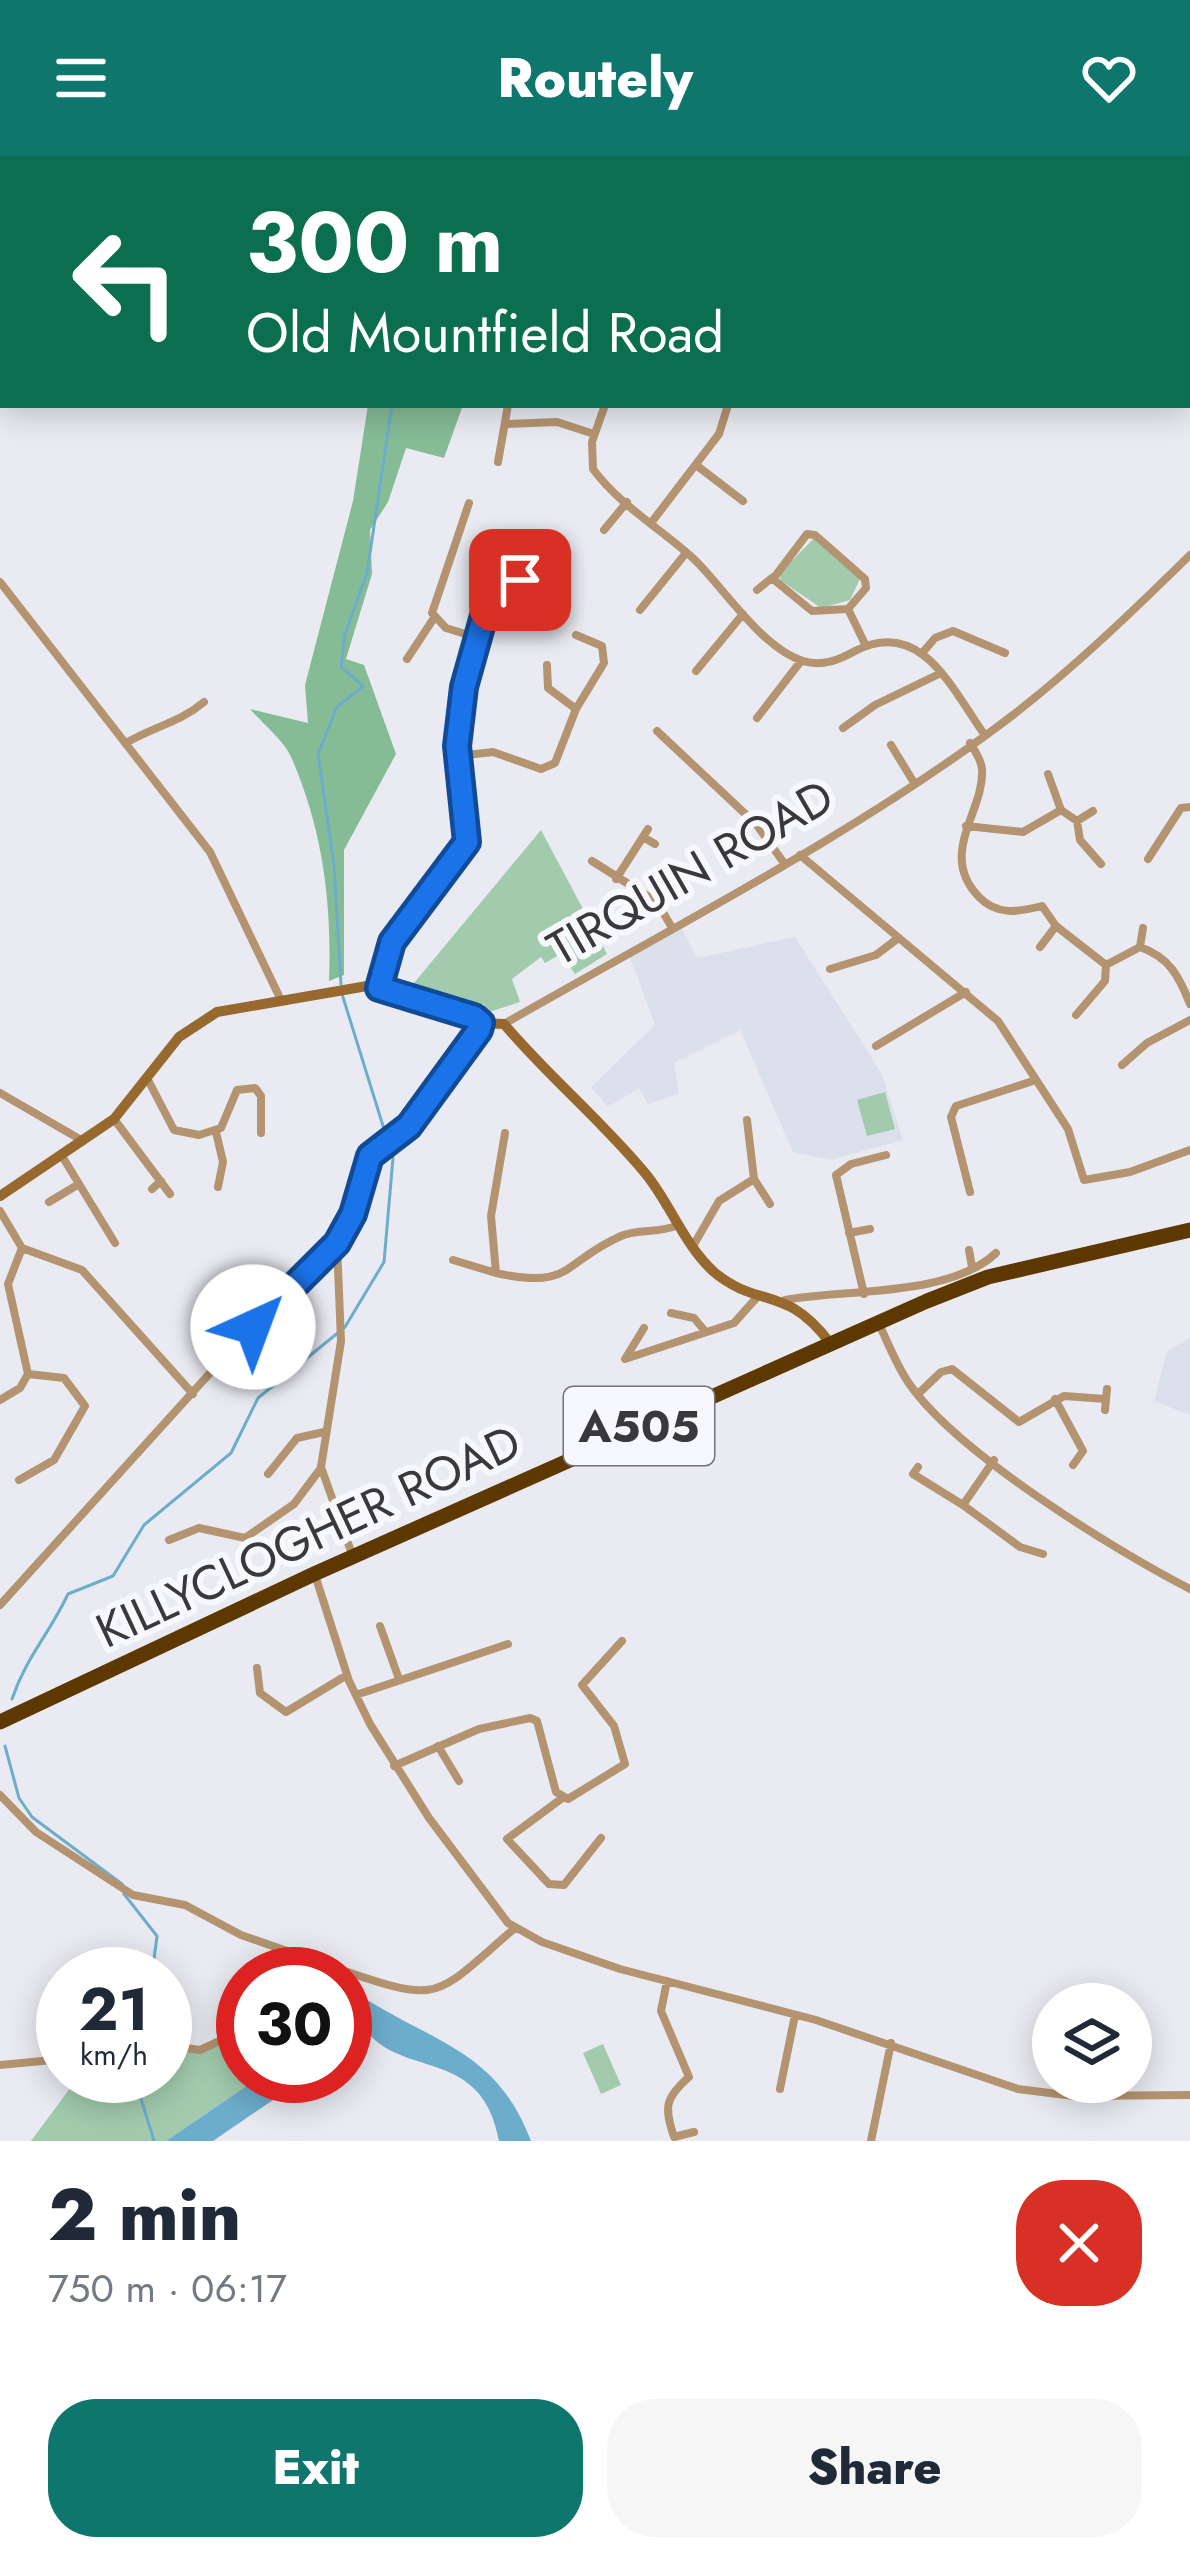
<!DOCTYPE html>
<html lang="en">
<head>
<meta charset="utf-8">
<style>
	body { margin:0; font-family:Jost,sans-serif; background:#f6f6f7; color:#1f2937; height:100vh; display:flex; flex-direction:column; font-size:45px; white-space:nowrap }
	* { box-sizing:border-box; margin:0 }
	p { font-size:39px; color:#747a83 }
	.icon { flex:none; width:66px; height:66px; fill:none; stroke:currentColor; stroke-width:2; stroke-linecap:round; stroke-linejoin:round }
	.map { position:relative; height:1985px; overflow:hidden }
	.sheet { display:flex; flex-direction:column; background:#fff; flex:1 }
	.sheet>* { flex:none }
	.hud { position:absolute; left:0px; top:0px; width:1191px; height:252px; box-shadow:0 6px 30px #0003; background:#0b6e4f; color:#fff; overflow:hidden }
	.controls { position:absolute; left:1032px; top:1827px; display:grid; gap:24px }
	.controls a { display:grid; place-items:center; width:120px; height:120px; border-radius:50%; background:#fff; box-shadow:0 6px 30px #0003; font-size:60px }
	.speed { position:absolute; left:36px; top:1791px; display:flex; gap:24px; font-size:60px; font-weight:700; text-align:center }
	.speed>* { display:grid; place-content:center; width:156px; height:156px; border-radius:50%; background:#fff; box-shadow:0 6px 30px #0003; line-height:1 }
	.speed small { font-size:30px; font-weight:400 }
	.speed .limit { border:18px solid #d22; background:#fff; color:#111 }
	.pin { position:absolute; display:grid; place-items:center; width:102px; height:102px; color:#fff; margin:-51px; border-radius:24px; box-shadow:0 6px 18px #0006 }
	.me { position:absolute; width:132px; margin:-66px; rotate:43deg; stroke-linejoin:round; filter:drop-shadow(0 0 9px #0008) }
	.turn { display:flex; align-items:center; gap:42px; height:252px; padding:0 48px; font-size:54px }
	.turn .icon { width:156px; height:156px; stroke-width:2.5 }
	.turn b { display:block; font-size:84px; line-height:102px }
	.round { display:grid; place-items:center; flex:none; width:126px; height:126px; border-radius:48px; background:#f6f6f7 }
	.overview { display:flex; align-items:center; justify-content:space-between; height:204px; padding:0 48px }
	h1 { font-size:72px; font-weight:800; line-height:90px }
	.action { display:flex; gap:24px; margin-top:auto; padding:24px 48px }
	.action a { flex:1; height:138px; border-radius:48px; background:#0f766e; color:#fff; font-size:48px; font-weight:800; line-height:138px; text-align:center }
	.action a+a { background:#f6f6f7; color:#1f2937 }
	header { display:flex; justify-content:space-between; align-items:center; height:156px; padding:0 48px; background:#0f766e; color:#fff; font-size:54px; font-weight:800 }
	.map>svg:first-child { display:block }
</style>
</head>
<body>
<header><svg class="icon" aria-label="menu" viewBox="0 0 24 24"><path d="M4 6h16M4 12h16M4 18h16"/></svg>Routely<svg class="icon" aria-label="heart" viewBox="0 0 24 24"><path d="M12 20l-8-8c-3-5 5-10 8-4 3-6 11-1 8 4z"/></svg></header>
<div class="map">
<svg width="1190" height="1985" viewBox="0 0 1190 1985">
	<rect width="100%" height="100%" fill="#eaebf2"/>
	<path fill="#dcdfec" d="M682,773L697,802L795,781L882,918L903,984L830,1004L793,996L740,874L674,907L679,938L648,948L639,932L608,951L591,931L655,869L630,801Z
		M1190,1182V1259L1154,1245L1167,1195Z"/>
	<path fill="#a2cbae" d="M814,382L860,423L850,444L821,452L780,424V417Z
		M541,674L607,798L575,818L561,798L545,807L541,801L512,823L520,846L486,857L484,848L472,851L409,833Z
		M885,936L895,973L867,980L857,944Z
		M243,1879V1920H261L166,1985H31L79,1920H165V1894L201,1897Z
		M603,1888L621,1929L601,1938L583,1897Z"/>
	<path fill="#85bc96" d="M368,249H463L444,302L406,292L388,346L370,374L372,418L346,503L364,509L396,598L344,694V819L329,825C332,747 323,675 292,603C285,585 263,568 250,553L308,567L305,529L353,345Z"/>
	<path fill="#6dadcc" d="M354,1843L369,1845C441,1889 498,1898 531,1985H499C481,1887 399,1926 362,1869L345,1878V1848Z
		M261,1920H308L213,1985H166Z"/>
	<g fill="none" stroke-linecap="round" stroke-linejoin="round">
		<path stroke="#6dadcc" stroke-width="3" d="M446,3L447,0
			M341,828L334,709L318,598L337,551L363,530L341,511L345,478L367,417L392,249
			M12,1543C26,1501 50,1477 68,1438L113,1420L144,1369L231,1297L258,1242L345,1171L384,1106L393,1002L342,838
			M5,1590L19,1642L32,1661L122,1728
			M124,1738L157,1780L152,1818
			M134,1920L154,1985"/>
		<path stroke="#b49470" stroke-width="8" d="M605,249L592,286L593,313C620,350 663,374 696,405C724,433 763,493 803,505C822,511 839,504 855,495C921,461 952,533 984,578
			M505,268L557,266L594,278
			M498,306L508,249
			M696,309L743,345
			M469,347L432,457L446,472L475,481
			M651,367L719,278L728,249
			M604,374L627,346
			M0,426L210,696L280,842
			M757,434L773,421
			M848,453L812,455L773,423L807,378L815,379L865,423L866,432L848,453L866,490
			M640,454L686,397
			M923,496L935,482L953,475L1005,497
			M407,503L434,462
			M547,509L548,532L576,553
			M696,515L743,458
			M757,562L801,505
			M843,572L875,549L941,517
			M657,575L756,668L784,707
			M126,587C155,570 179,567 204,546
			M970,587C975,595 981,603 982,613C985,655 937,698 979,741C997,760 1019,756 1042,750L1056,770L1106,809L1105,825L1076,859
			M891,589L913,625
			M458,600L493,596L541,613L555,607L576,553L604,507L602,490L576,479
			M1048,618L1061,654L1077,665L1080,684L1101,708
			M1077,665L1093,655
			M966,670L1023,676L1061,654
			M643,681L655,688
			M800,699L998,865L1068,973L1084,1024L1130,1016L1190,994
			M1148,703L1181,652L1190,651
			M592,705L657,746L671,770
			M616,723L648,673
			M1040,791L1056,770
			M1140,791L1143,772
			M1106,809L1140,791C1169,801 1179,820 1190,848
			M830,813L876,799L897,783
			M379,832L391,786L467,686L457,590L465,531L487,449L521,424
			M504,868C671,772 860,676 1013,559C1076,510 1133,455 1190,399
			M876,890L966,836
			M1122,909L1147,887L1190,864
			M147,922L174,974L199,979L221,972L237,934L255,932L261,940V977
			M0,937L83,985
			M114,963L170,1038
			M747,964L754,1023L770,1048
			M216,976L223,1006L218,1031
			M505,977L491,1060L496,1117C573,1134 562,1106 621,1080C639,1072 659,1078 678,1069
			M62,1000L115,1087
			M152,1033L161,1025
			M970,1036L951,961L956,950L1033,925
			M49,1046L79,1028
			M0,1055L22,1092L8,1128L28,1218L20,1232L0,1244
			M849,1077L870,1073
			M337,1088L341,1185L321,1311L353,1401
			M693,1090L719,1045L754,1023
			M22,1092L82,1114L193,1238
			M969,1094L972,1111
			M453,1104L496,1117
			M864,1138L836,1019L851,1008L886,999
			M785,1144C844,1133 950,1141 996,1097
			M671,1157L694,1162L705,1175
			M879,1168C888,1187 896,1208 908,1226C954,1295 1114,1394 1190,1433
			M644,1172L625,1203L734,1167L759,1139
			M918,1238L941,1216L952,1213L1019,1266L1064,1240L1106,1243
			M1055,1243L1083,1295L1073,1309
			M1105,1254L1107,1233
			M994,1304L963,1349L1020,1391L1043,1398
			M918,1311L913,1318L963,1349
			M268,1318L297,1282L324,1276
			M19,1324L54,1304L85,1250L64,1222L28,1218
			M169,1384L199,1372L245,1382L294,1348L321,1312
			M315,1419L349,1525L370,1568L429,1662L508,1767L542,1786L620,1813L816,1864L1018,1933L1074,1940L1190,1939
			M0,1449L278,1142L337,1087L353,1058L370,1000L409,969L481,867
			M380,1470L399,1523
			M257,1512L260,1537L286,1556L347,1519
			M356,1539L508,1488
			M438,1590L459,1625
			M394,1610L479,1573L530,1562L537,1565L556,1636L568,1643L625,1608L614,1570L582,1529L622,1485
			M0,1639L36,1676L133,1739L185,1749L241,1779L339,1813L336,1818
			M561,1643L507,1683L549,1728L564,1729L601,1682
			M339,1813C443,1849 433,1842 515,1772
			M667,1825L661,1855L689,1921C665,1942 664,1951 674,1981L694,1976
			M165,1889L200,1894L243,1874
			M0,1909L63,1903
			M780,1933L795,1859
			M871,1985L891,1887"/>
		<path stroke="#97692f" stroke-width="10" d="M0,1040L114,963L179,881L217,856L367,830L481,867L504,868C548,920 601,964 645,1017C670,1047 684,1089 714,1116C758,1153 786,1128 830,1187"/>
		<path stroke="#5d3800" stroke-width="15" d="M0,1566L314,1418L927,1145L988,1121L1190,1074"/>
	</g>
	<g fill="none" stroke-linecap="round" stroke-linejoin="round">
		<defs>
			<path id="route" d="M253,1171L337,1087L353,1058L370,1000L409,970L479,874L481,867L474,861L379,832L392,786L467,686L457,590L464,531L487,449L520,424"/>
		</defs>
		<use href="#route" stroke="#114b97" stroke-width="30"/>
		<use href="#route" stroke="#1a73e8" stroke-width="21"/>
	</g>
	<g text-anchor="middle" stroke-width="12" stroke-linejoin="round" paint-order="stroke">
		<rect fill="#f7f8fe" stroke="#727276" stroke-width="3" x="564" y="1231" width="150" height="78" rx="9"/>
		<g font-size="45" font-weight="bold" fill="#39393c">
			<text x="639" y="1286">A505</text>
		</g>
		<g font-size="48" fill="#39393c" stroke="#f7f8fe">
			<text transform="translate(690 716) rotate(-30)" y="17">TIRQUIN ROAD</text>
			<text transform="translate(308 1380) rotate(-25)" y="17">KILLYCLOGHER ROAD</text>
		</g>
	</g>
</svg>
<div class="controls">
<a><svg class="icon" aria-label="layers" viewBox="0 0 24 24"><path d="M12 4l9 5-9 5-9-5zM3 14l9 5 9-5"/></svg></a>
</div>
<div class="speed"><div>21<small>km/h</small></div><div class="limit">30</div></div>
<div class="pin" style="left:520px;top:424px;background:#d93025"><svg class="icon" aria-label="arrive" viewBox="0 0 24 24"><path d="M6 21V4h12l-3 4 3 4H6"/></svg></div>
<svg class="me" style="left:253px;top:1171px" viewBox="-20 -20 40 40"><circle r="19" fill="#fff"/><path d="M0-13L10 11 0 6-10 11z" fill="#1a73e8"/></svg>
<div class="hud">
<div class="turn"><svg class="icon" aria-label="left" viewBox="0 0 24 24"><path d="M17 20v-9H6M10 6l-5 5 5 5"/></svg><div><b>300 m</b>Old Mountfield Road</div></div>
</div>
</div>
<section class="sheet">
<div class="overview"><div><h1>2 min</h1><p>750 m · 06:17</p></div><a class="round" style="background:#d93025;color:#fff"><svg class="icon" aria-label="close" viewBox="0 0 24 24"><path d="M6 6l12 12M18 6L6 18"/></svg></a></div>
<div class="action"><a>Exit</a><a>Share</a></div>
</section>
</body>
</html>
